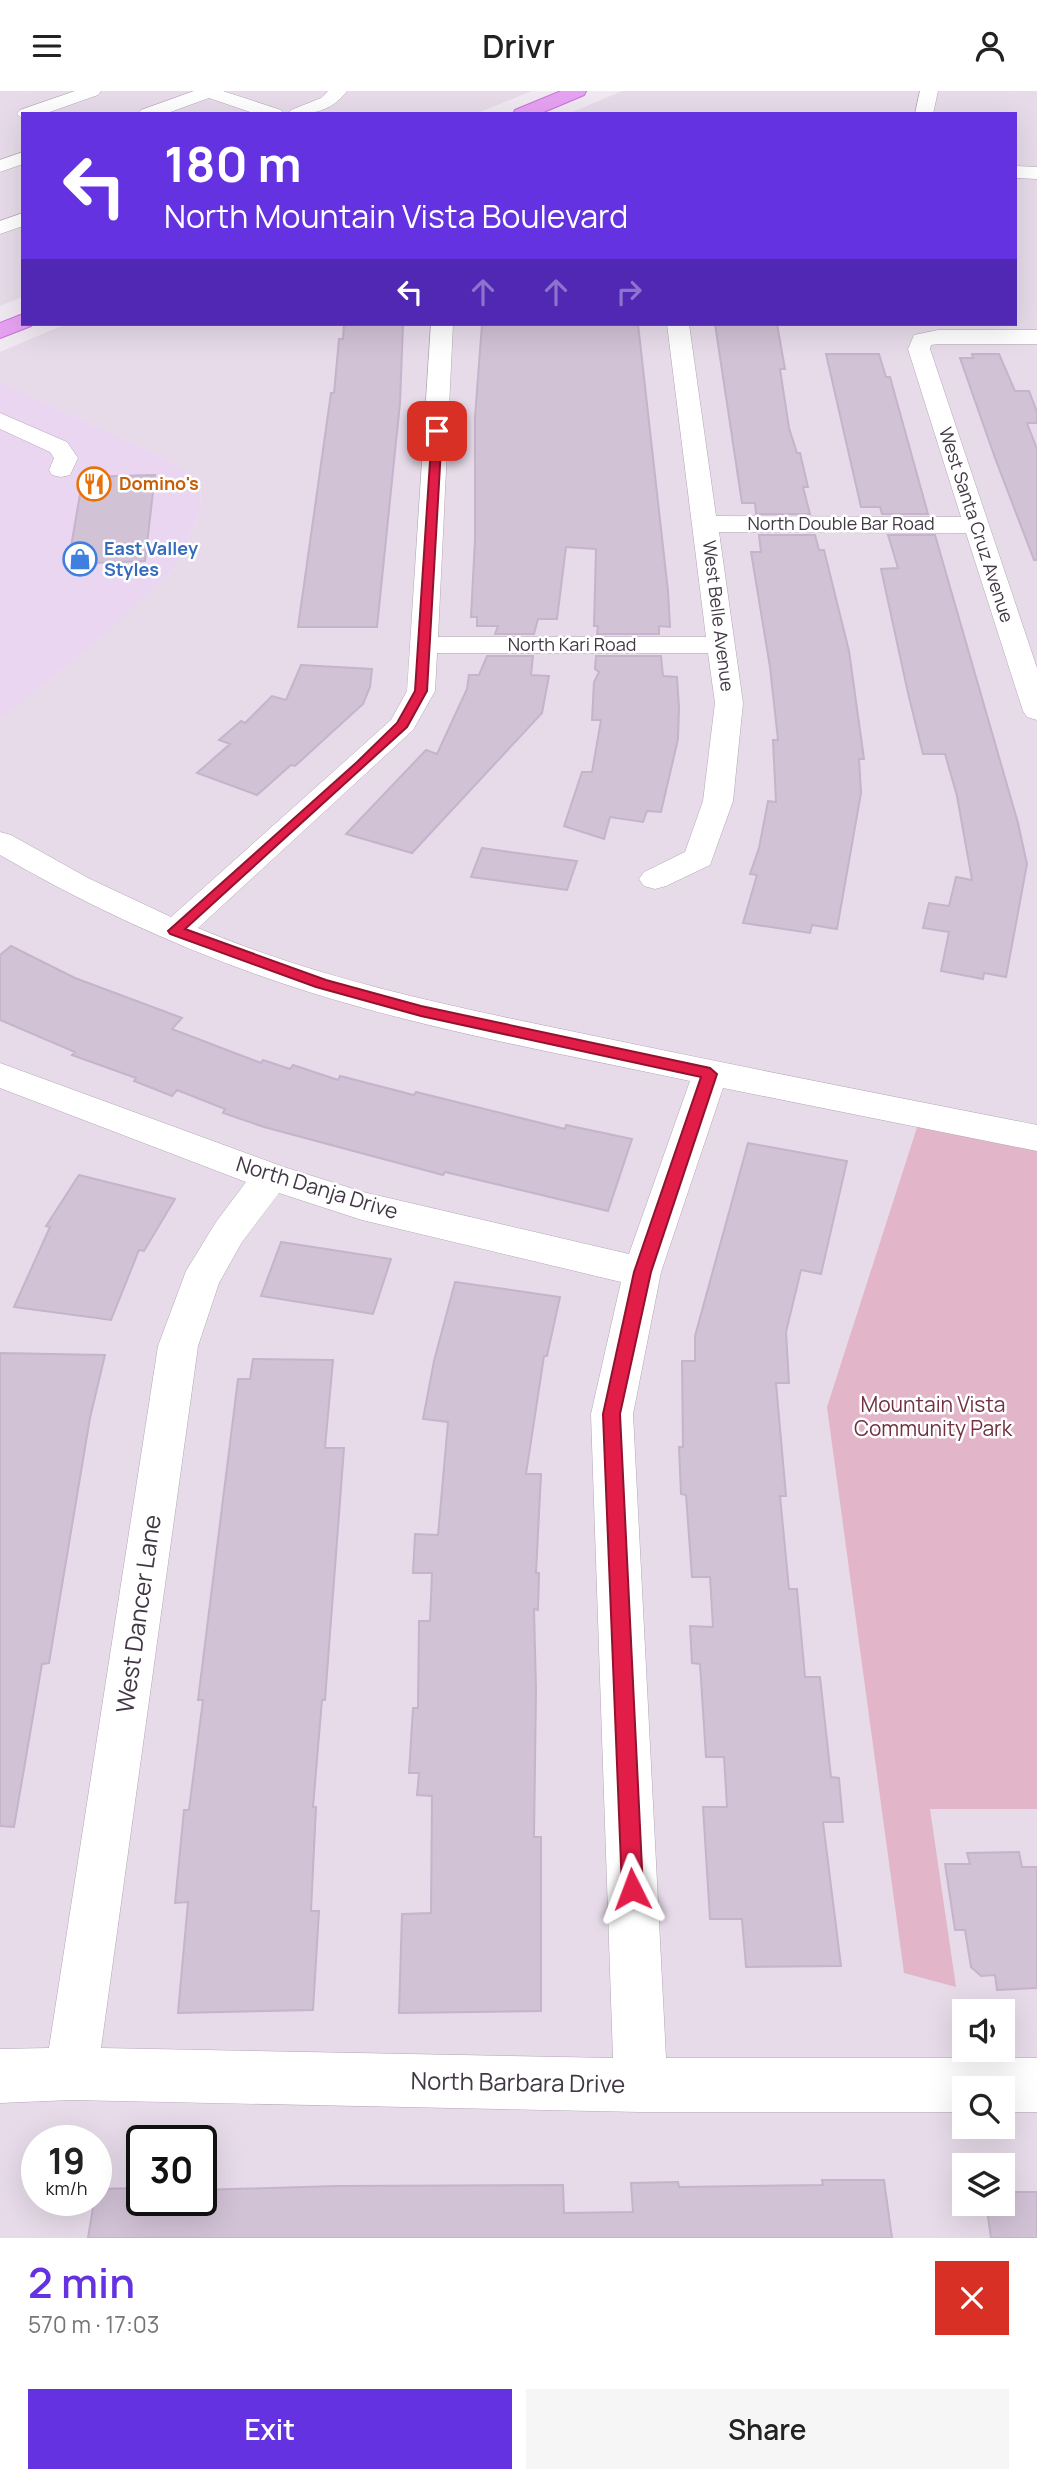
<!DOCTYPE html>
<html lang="en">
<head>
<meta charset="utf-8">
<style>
	body { margin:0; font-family:Manrope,sans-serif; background:#f6f6f6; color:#222; height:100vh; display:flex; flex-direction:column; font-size:26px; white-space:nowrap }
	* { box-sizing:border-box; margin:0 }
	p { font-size:23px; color:#767676 }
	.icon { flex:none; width:38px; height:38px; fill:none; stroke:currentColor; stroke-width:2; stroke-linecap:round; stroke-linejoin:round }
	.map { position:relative; height:2147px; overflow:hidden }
	.drawer { display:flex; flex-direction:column; background:#fff; flex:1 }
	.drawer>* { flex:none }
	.banner { position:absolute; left:21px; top:21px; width:996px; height:214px; border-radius:0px; box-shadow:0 7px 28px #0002; background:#6432e0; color:#fff; overflow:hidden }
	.fabs { position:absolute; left:952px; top:1908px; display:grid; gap:14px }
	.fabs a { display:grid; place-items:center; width:63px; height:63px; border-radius:0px; background:#fff; box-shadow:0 7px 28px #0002; font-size:35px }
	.speed { position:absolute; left:21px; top:2034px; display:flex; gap:14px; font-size:35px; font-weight:700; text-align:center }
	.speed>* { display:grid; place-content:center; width:91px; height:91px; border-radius:50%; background:#fff; box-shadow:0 7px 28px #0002; line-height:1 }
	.speed small { font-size:18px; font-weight:400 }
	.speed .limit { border:4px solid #111; border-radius:10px; background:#fff; color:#111 }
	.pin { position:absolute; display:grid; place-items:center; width:60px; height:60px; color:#fff; margin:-30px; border-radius:14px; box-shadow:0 4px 10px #0006 }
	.me { position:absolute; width:77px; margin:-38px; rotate:357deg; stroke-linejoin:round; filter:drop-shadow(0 0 5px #0008) }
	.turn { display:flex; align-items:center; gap:24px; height:147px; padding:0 28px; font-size:32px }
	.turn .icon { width:91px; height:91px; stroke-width:2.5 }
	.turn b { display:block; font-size:49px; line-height:60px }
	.lanes { display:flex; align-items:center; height:66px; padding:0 28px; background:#0003; justify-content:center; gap:35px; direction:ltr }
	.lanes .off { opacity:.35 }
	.round { display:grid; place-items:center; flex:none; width:74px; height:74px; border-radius:0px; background:#f6f6f6 }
	.head { display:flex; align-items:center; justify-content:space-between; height:119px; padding:0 28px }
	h1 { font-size:42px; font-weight:600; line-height:52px; color:#6432e0 }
	.cta { display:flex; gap:14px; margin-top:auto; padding:14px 28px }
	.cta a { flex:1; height:80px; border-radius:0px; background:#6432e0; color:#fff; font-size:28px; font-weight:600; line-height:80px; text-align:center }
	.cta a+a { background:#f6f6f6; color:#222 }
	header { display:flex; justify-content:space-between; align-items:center; height:91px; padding:0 28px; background:#fff; font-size:32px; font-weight:600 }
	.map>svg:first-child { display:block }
</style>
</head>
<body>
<header><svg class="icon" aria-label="menu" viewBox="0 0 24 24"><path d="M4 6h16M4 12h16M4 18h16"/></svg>Drivr<svg class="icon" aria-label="person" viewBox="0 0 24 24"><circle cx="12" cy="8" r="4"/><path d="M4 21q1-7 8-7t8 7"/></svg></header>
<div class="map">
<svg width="1037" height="2147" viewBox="0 0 1037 2147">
	<rect width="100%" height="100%" fill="#f1e9f2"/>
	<path fill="#e7dbe9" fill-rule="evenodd" d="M0,0H532L475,23H23V206L0,215Z
		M622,0H1037V2147H0V629L105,544L174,478L201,419L200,388L163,366L0,291V261L66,233H1015V23H568ZM964,1920H1003V1958H964ZM964,1997H1003V2035H964ZM37,2049H96V2109H37ZM142,2049H201V2109H142ZM964,2074H1003V2112H964Z"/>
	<path fill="#ead6f1" d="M0,291L163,366L200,388L201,419L174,478L105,544L0,629Z"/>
	<path fill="#e2b6c8" d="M921,1024L1037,1047V1718H930L956,1896L904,1882L827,1316Z"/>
	<path fill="#d1c2d5" stroke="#c6b3cc" stroke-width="2" d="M344,233H403L400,312L377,536H298L331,302H334L339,248H343Z
		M482,233H638L668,500L670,536L659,535V543H597L598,535H594L596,458L566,456L557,528H538L534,543H495L498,535H477V526H471L475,448V326Z
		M715,233H777L785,278H780L789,337L797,362H800L808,396H803L810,423H756L755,412H742Z
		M826,263H879L886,286H890L928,423H882L880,416H861Z
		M972,263H999L1015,300H1029L1037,321V332H1027L1037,358V469H1034L995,367L960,267H973Z
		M155,384L145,470L68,473L83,386Z
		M759,444H815L819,459H824L849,560L864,668H859L861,702L837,838L812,834L810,842L743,832L757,784L750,783L759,757L768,710L776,711L773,649H778L770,576L751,461H761Z
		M888,444H935L1018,732L1027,773L1006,886L984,882L983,888L941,880L949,841L923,837L929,812L949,815L956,786L972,789L957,705L945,663H923L908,602L881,478L898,477Z
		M487,565H533L531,584L549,585L542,622L412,762L346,743L426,659L437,663L467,598L469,584H479Z
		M596,565H661L663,585L677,586L679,617L678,648L661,721L647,720L643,731L610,726L604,748L564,735L582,681H592L601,629H592L594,591L599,581L595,578Z
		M301,574L372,578L370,596L363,613L295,675L291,674L257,704L197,682L230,653L219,649L241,630L245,632L272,605L286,609Z
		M482,757L517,762L577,770L567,799L471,786Z
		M11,855L75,887L182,927L172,938L261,972L263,969L290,978L293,974L338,989L340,985L414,1004L416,1001L565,1038L566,1034L632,1048L608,1120L445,1081L443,1084L264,1036L223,1022L225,1018L177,999L172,1005L134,990L136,987L72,964L75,961L0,929V864Z
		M748,1052L847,1070L821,1183L801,1179L786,1241L789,1292H776L786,1405H780L789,1498H797L805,1586H820L831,1686L839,1687L843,1731H823L841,1875L746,1876L742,1828H710L703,1716H727L724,1666H706L700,1573L692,1572L690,1535L713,1536L710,1486H692L686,1404L681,1403L679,1356H683L682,1270H695V1245Z
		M79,1084L175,1108L144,1160L139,1159L111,1229L14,1216L50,1136L46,1135Z
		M281,1151L391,1168L373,1223L261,1205Z
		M455,1191L560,1206L547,1265H544L526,1383H541L536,1482H539L538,1519L534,1518L536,1599L534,1746H541V1920L399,1922L402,1823L431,1822L432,1705L417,1704L419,1682H409L413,1617H418L419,1530H430L432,1482H413L415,1443L438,1444L448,1331L423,1328L434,1270Z
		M0,1262L105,1264L90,1327L49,1572L42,1573L14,1736L0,1735Z
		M253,1268L333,1269L325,1357H344L325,1609H322L313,1716H316L311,1820H319L313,1919L178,1922L188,1811L175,1812L184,1719H189L203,1609H198L238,1288H250Z
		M1019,1761L1022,1776H1037V1897L997,1899L995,1884L981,1885L971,1876L965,1839H955L945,1773H970L967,1762Z
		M822,2089H884L892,2147H88L96,2098L142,2097V2109H201V2099L336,2095L563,2094L564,2122L633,2121L631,2092L678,2091L679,2096L823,2094Z
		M1003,2101H1037V2147H991L986,2112H1003Z"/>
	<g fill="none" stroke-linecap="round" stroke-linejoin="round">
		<defs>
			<path id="minor" d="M75,0H101L98,4L44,23H23V28L17,23L20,19Z
				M194,0H223L281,19L284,23H256L209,7L165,23H138L141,19Z
				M328,0H347C331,21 313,23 288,23L291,19L321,7Z
				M920,0H938L933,23H915Z
				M23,61V73L0,81V69Z
				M1015,75L1037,76V88L1015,87Z
				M23,122V135L0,143V130Z
				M431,233H453L438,546H706L667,233H689L716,425L961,426L908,258L914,244L938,239H1037V253H938L931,254L930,258L1037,577V629L1027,626L1023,620L966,442L719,441L743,612L733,710L710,774L666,795L655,798L644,795L639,788L644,781L685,761L703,710L715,612L708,562H437L435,600L413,639L198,837C321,889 450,915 580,942C732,974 885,1004 1037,1034V1060L723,997L661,1181L633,1323L666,1967H1037V2021H1003V1997H964V2021H641L71,2009L0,2012V1958L49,1957L158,1255L186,1180L216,1131L246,1091L0,997V972L284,1076L363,1101L629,1163L690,990C563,963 433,940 309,901C201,867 98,821 0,764V741L11,744L88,787L171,826L391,629L407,600ZM279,1102L362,1129L621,1191L591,1323L613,1967L101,1957L198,1255L219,1192L242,1151Z
				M0,322L67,351L78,367L70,384L61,386L52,384L49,379L54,367L50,361L0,338Z"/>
			<path id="major" d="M561,0H586L584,4L539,23H513L515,19Z
				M23,223V233H32L31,235L0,247V232Z"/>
		</defs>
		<use href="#minor" stroke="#b3a6b7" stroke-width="1"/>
		<use href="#major" stroke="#c674d5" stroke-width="2"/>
		<use href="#minor" fill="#fff" fill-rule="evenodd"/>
		<use href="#major" fill="#e6a2f2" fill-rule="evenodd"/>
	</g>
	<path fill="#e11d48" stroke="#92132f" stroke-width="2" d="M437,337L442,340L427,600L407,636L185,838L326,889L421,915L710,977L717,983L651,1181L620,1323L643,1798L640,1806L632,1809L625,1806L622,1798L603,1323L634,1181L701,986L421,925L316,896L170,843L168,840L357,671L397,632L415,600L432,340Z"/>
	<defs>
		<symbol id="restaurant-ring" viewBox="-11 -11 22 22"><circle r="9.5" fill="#fff" stroke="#e8710a" stroke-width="1.5"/><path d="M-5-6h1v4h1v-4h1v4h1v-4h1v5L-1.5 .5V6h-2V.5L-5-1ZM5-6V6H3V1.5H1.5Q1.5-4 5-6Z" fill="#e8710a"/></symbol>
		<symbol id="shop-ring" viewBox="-11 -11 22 22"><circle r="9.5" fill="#fff" stroke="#3f7fe0" stroke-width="1.5"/><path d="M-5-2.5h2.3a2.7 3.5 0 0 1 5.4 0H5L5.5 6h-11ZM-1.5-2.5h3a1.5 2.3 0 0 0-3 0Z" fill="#3f7fe0"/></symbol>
	</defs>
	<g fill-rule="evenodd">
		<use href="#restaurant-ring" x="75" y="374" width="38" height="38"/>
		<use href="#shop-ring" x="61" y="449" width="38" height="38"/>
	</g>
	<g text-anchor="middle" stroke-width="5" stroke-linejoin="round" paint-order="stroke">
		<g font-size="18" font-weight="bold" fill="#c56008" stroke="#fff" text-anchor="start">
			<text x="119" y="399">Domino's</text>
		</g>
		<g font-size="18" fill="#423845" stroke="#fff">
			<text x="841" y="439">North Double Bar Road</text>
			<text transform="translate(976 434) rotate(72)" y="6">West Santa Cruz Avenue</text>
			<text transform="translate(718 525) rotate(83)" y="6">West Belle Avenue</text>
			<text x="572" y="560">North Kari Road</text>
		</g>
		<g font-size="18" font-weight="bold" fill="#366cbe" stroke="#fff" text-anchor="start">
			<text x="104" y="464">East Valley<tspan x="104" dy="21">Styles</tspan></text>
		</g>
		<g font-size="21" fill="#423845" stroke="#fff">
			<text transform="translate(317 1097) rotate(17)" y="7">North Danja Drive</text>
		</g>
		<g font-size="21" fill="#703241" stroke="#fff">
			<text x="933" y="1321">Mountain Vista<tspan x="933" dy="24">Community Park</tspan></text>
		</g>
		<g font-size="24" fill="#423845" stroke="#fff">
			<text transform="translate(139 1523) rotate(-82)" y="8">West Dancer Lane</text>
			<text transform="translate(518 1992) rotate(1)" y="8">North Barbara Drive</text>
		</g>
	</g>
</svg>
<div class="fabs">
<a><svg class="icon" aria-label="sound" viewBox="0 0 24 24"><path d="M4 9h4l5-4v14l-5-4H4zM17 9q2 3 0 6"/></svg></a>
<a><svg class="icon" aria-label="search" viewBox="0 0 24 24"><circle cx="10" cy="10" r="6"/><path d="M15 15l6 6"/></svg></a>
<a><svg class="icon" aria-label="layers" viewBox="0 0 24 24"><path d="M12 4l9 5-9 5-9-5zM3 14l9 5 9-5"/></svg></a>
</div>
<div class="speed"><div>19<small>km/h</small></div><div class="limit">30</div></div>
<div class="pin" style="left:437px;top:340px;background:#d93025"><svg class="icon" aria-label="arrive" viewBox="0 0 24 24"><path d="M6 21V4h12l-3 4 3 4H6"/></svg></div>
<svg class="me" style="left:632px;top:1798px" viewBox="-20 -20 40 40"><path d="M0-17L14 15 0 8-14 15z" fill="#e11d48" stroke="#fff" stroke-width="4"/></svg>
<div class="banner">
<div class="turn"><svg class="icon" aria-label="left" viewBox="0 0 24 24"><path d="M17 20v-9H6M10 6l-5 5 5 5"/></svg><div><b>180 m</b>North Mountain Vista Boulevard</div></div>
<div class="lanes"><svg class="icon" aria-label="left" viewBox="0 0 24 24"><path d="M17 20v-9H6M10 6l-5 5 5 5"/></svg><svg class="icon off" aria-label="ahead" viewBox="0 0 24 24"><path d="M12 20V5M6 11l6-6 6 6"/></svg><svg class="icon off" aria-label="ahead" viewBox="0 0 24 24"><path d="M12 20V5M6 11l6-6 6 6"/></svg><svg class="icon off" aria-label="right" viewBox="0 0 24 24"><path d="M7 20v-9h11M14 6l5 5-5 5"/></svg></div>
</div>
</div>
<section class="drawer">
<div class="head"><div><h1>2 min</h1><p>570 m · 17:03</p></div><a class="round" style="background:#d93025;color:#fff"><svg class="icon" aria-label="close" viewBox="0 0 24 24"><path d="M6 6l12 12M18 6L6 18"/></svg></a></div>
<div class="cta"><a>Exit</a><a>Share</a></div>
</section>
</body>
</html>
